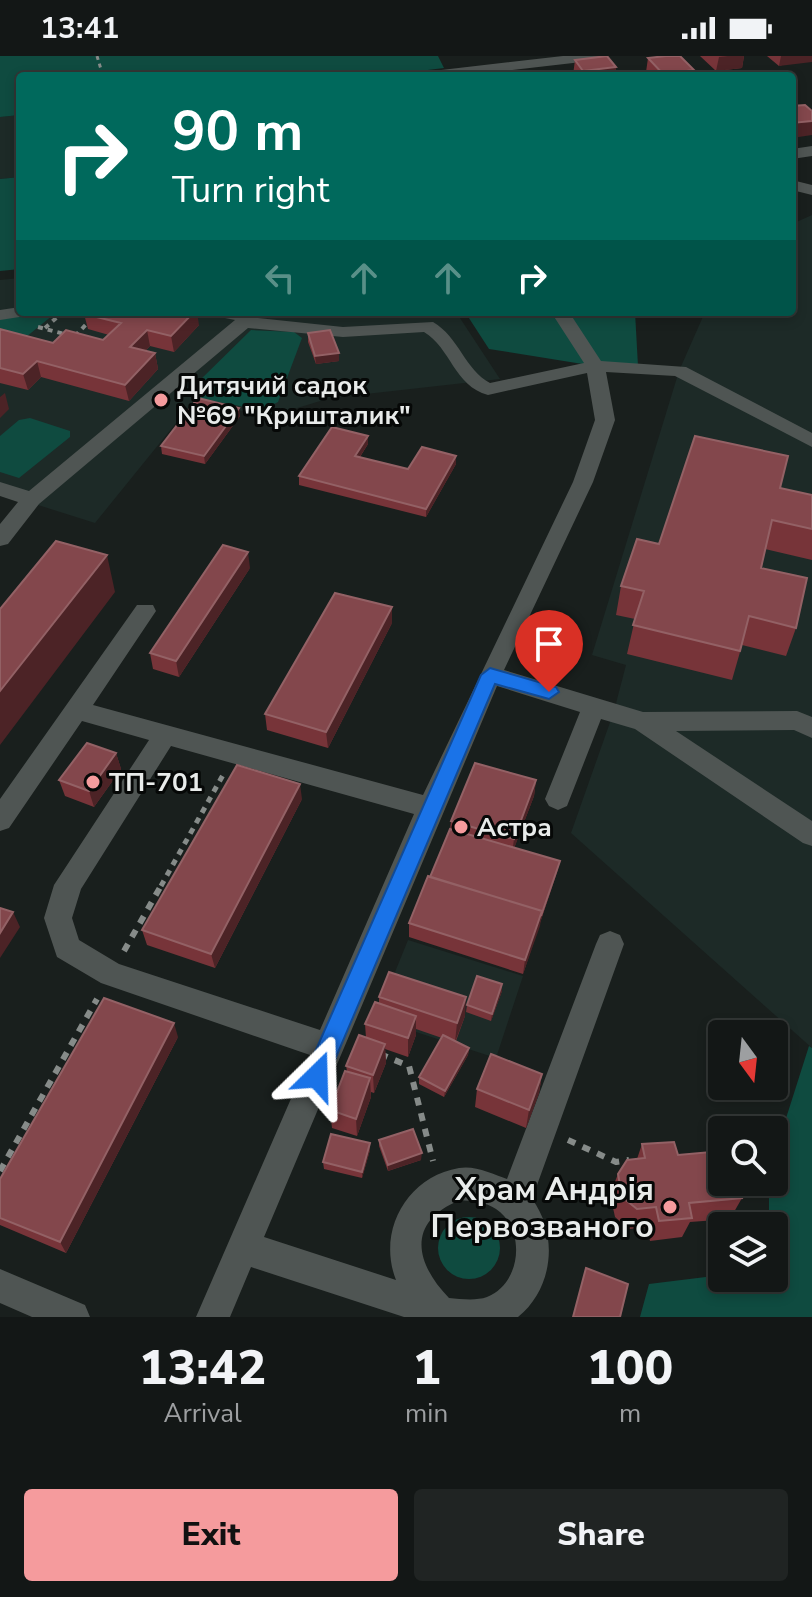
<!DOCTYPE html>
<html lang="en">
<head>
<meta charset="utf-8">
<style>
	body { margin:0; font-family:"Nunito Sans",sans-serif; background:#202423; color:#f1f3f6; height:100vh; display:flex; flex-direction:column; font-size:30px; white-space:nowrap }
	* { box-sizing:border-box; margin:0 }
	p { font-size:26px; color:#9d9fa1 }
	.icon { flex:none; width:44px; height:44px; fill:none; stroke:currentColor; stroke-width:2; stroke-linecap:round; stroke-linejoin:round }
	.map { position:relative; height:1261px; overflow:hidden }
	.side { display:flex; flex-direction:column; background:#131716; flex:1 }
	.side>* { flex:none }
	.hud { position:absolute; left:16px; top:16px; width:780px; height:244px; border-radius:8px; box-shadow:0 4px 12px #0003,0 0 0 2px #323635; background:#00695c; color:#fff; overflow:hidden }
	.needle { width:52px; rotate:165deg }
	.fabs { position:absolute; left:708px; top:964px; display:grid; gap:16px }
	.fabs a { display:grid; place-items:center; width:80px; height:80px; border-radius:8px; background:#131716; box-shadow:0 4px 12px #0003,0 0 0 2px #323635; font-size:40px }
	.pin { position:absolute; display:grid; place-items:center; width:68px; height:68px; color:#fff; margin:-82px -34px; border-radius:50% 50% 50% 0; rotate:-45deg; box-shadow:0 0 8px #0007 }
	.pin .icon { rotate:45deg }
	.me { position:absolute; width:88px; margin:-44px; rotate:22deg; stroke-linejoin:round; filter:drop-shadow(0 0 6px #0008) }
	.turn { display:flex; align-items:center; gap:28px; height:168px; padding:0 24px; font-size:36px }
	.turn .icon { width:104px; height:104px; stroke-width:2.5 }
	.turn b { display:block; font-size:56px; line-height:68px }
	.lanes { display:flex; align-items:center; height:76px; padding:0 24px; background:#0003; justify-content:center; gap:40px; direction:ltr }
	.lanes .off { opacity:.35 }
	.eta { display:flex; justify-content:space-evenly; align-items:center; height:136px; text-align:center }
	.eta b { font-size:48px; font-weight:800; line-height:56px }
	.action { display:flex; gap:16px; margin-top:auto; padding:16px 24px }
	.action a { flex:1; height:92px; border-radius:8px; background:#f59b9d; color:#111; font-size:32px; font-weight:800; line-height:92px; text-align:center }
	.action a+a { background:#202423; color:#f1f3f6 }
	.status { display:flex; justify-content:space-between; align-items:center; height:56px; padding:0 40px; background:#131716; direction:ltr }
	.status svg { height:22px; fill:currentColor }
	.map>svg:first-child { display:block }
</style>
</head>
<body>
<div class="status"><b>13:41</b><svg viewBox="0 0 49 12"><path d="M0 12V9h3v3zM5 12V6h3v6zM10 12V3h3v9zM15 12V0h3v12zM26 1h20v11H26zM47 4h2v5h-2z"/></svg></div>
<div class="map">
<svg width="812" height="1261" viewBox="0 0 812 1261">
	<rect width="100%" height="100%" fill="#191f1d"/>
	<path fill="#1d2a27" d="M20,59V121L0,123V61Z
		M812,159V992L571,777L614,655L626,609L592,599L679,315L705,256H792V168Z
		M20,222V256H456L500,323L330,342L271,360L193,346L95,467L0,437V224Z
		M408,884L523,920L496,1002L376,963Z"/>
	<path fill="#0f4b40" d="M0,0H438L444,12L379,20H20V59L0,61Z
		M20,121V213L0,215V123Z
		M465,256H635L638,310H595L489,293Z
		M26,258L53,259L15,290L0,285V263Z
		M251,274L294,276L302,282L278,346L262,354L197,342L193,335L195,329Z
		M30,362L70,375V381L19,422L0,416V380L19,364Z
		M809,990L812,992V1261H640L649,1228L722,1219V1222H774V1170H769V1126H774V1100Z
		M438 1192a31 31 0 1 1 62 0a31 31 0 1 1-62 0Z"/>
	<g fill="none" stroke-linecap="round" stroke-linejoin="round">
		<path stroke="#868b89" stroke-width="3" stroke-dasharray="4 4" stroke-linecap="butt" d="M97,0L103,20"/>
		<path stroke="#868b89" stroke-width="4" stroke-dasharray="5 5" stroke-linecap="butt" d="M38,271L68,279
			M45,272L63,256
			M75,280L98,256"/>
		<path stroke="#868b89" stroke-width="5" stroke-dasharray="6 6" stroke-linecap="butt" d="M161,830L223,719"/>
		<path stroke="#868b89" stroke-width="6" stroke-dasharray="8 8" stroke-linecap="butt" d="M124,895L162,828
			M380,998L409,1010L433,1105
			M568,1084L616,1106L629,1104
			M0,1115L97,943"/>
		<path fill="#4f5553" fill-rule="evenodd" d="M563,0H606L599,4L460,20H417L424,16Z
			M812,90V100L792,103V93Z
			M792,124L812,129V139L792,134Z
			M20,251V256H29L26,260L0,264V254Z
			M212,256H246L258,262L343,271L433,266C459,281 465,314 490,327L584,307L551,256H569L601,305L686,311L812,377V391L675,320L606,316L615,364L593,426L504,614L643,656L797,655L812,661V682L794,674L676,675L812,765V790L803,787L635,673L601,663L567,750L558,754L549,750L545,743L580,656L497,630L264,1181L396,1224C377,1176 406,1121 459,1112C475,1109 493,1118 507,1123L596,888L600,879L610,875L620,879L624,888L532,1143C559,1179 553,1233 518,1261H404L251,1211L230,1261H196L310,999L101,927L57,901L44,862L54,829L149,684L82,665L9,772L0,775V743L137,549H153L156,555L93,649L423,739L573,426L595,364L587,317L488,339C454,330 451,292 424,276L343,281L248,272L39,448L8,488L0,490V468L18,446L0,440V426L29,435L235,264L215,260ZM171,690L414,758L320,974L119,908L79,884L72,862L81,833ZM460,1144C472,1145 486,1146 496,1153C526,1173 522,1227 487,1241C476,1245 461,1243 449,1242C415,1207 406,1166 460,1144Z
			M0,1213L85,1249L90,1261H32L0,1247Z"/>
	</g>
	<path fill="#773439" d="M700,0H744L742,12L716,15Z
		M767,0H812L779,10Z
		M648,2L694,14L693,20H649L646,16Z
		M575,4L616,11L615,20H574L573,19Z
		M84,258L199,269L174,296L150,290L145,295L155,297L158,313L129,345L41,321L28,334L0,327V273L53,287L103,284L109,279L88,273Z
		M308,277L339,305L316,308L308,286Z
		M240,360L205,408L162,398L161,390Z
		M368,380V388L360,401L408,413L456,400V408L426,461L299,429V420Z
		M780,432L812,439V504L765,493L761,512L796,572L786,600L742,589L732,624L627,598L635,563L616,559L621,530Z
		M250,512L179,621L153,613L150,597Z
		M392,567L328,692L267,674L265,658Z
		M116,697L121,713L94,751L65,740L59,724Z
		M536,724L534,740L514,792L558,813L523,918L409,881V867L430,821L450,773L451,765Z
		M302,743L215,912L147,889L142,874Z
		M502,928V935L491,965L466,956L467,949Z
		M379,941L465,960L456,985L469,992L468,999L444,1041L419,1028V1021L442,982L416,973V979L408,1001L385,993L386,1007L374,1037L371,1036V1041L357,1080L332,1072L330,1054L347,1015L346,1010L366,982L365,968L379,947Z
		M178,981L66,1197L0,1169V1123Z
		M542,1018L539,1037L526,1072L475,1051L477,1033Z
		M379,1084L421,1104L388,1115L379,1090Z
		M642,1088L678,1099L742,1142L730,1163L690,1166L682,1181L650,1185L647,1171L629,1173L615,1161L610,1138L618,1118L637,1103Z
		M370,1094L362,1122L324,1113L323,1106Z"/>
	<path fill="#4c2326" d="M728,0H744L742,12L716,15L719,1Z
		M781,0H812V6L779,10Z
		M616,11L615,20H582L583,15Z
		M694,14L693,20H663V18Z
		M812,65V79L792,82V67Z
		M194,256H197L199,269L174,296L171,280Z
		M147,274L150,290L133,307L130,291Z
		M155,297L158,313L129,345L125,329Z
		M339,297V305L316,308L315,300Z
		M37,305L41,321L28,334L23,318Z
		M5,337L9,353L0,362V341Z
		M239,352L240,360L205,408L204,400Z
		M368,380V388L355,408V400Z
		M456,400V408L426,461V453Z
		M248,496L250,512L179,621L176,605Z
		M107,499L115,536L0,689V635Z
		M392,551V567L328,692L326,676Z
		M116,697L121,713L94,751L89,735Z
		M536,724L534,740L512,798L514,783Z
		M300,728L302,743L215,912L211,898Z
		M560,805L558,813L540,867L541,860Z
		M542,855L540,870L523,918L525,904Z
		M13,856L20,871L0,902V877Z
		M502,928V935L491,965L492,958Z
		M466,941L465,960L455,986L457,967Z
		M416,960V979L408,1001V982Z
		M174,967L178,981L66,1197L60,1186Z
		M385,988L386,1007L374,1037L373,1019Z
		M469,992L468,999L444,1041L445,1035Z
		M542,1018L539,1037L526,1072L529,1054Z
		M370,1022L371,1041L357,1080L356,1063Z
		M370,1087V1094L362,1122V1116Z
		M422,1097L421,1104L388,1115V1109Z"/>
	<path fill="#83474c" stroke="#936165" stroke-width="2" d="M607,0L616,11L583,15L575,4Z
		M666,0H680L694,14L663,18L648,2Z
		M805,49L812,55V65L792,67V50Z
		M86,256H194L171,280L147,274L130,291L155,297L125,329L37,305L23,318L0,312V273L53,287L66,274L103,284L121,267L84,258Z
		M330,274L339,297L315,300L308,277Z
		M198,342L239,352L204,400L161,390Z
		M332,371L368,380L355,400L408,413L422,391L456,400L426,453L299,420Z
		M695,380L788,400L780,432L812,439V473L772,464L761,512L807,522L796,572L749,560L740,595L633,569L644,535L621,530L637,483L659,488Z
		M56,485L107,499L0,635V553Z
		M223,489L248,496L176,605L150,597Z
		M335,537L392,551L326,676L265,658Z
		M87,687L116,697L89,735L59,724Z
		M475,707L536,724L514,783L451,765Z
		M237,709L300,728L211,898L142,874Z
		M450,773L560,805L541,860L542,855L430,821Z
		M428,820L542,855L525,904L409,867Z
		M0,852L13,856L0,877Z
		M389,916L466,941L457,967L379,941Z
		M477,920L502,928L492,958L467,949Z
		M104,942L174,967L60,1186L0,1162V1123Z
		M375,946L416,960L408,982L365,968Z
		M359,979L385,988L373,1019L346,1010Z
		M443,979L469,992L445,1035L419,1021Z
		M491,998L542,1018L529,1054L477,1033Z
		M345,1015L370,1022L356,1063L330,1054Z
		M413,1073L422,1097L388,1109L379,1084Z
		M331,1078L370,1087L362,1116L323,1106Z
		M674,1086L678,1099L722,1095V1126H738L742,1142L689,1147L692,1162L659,1165L656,1151L637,1153L622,1141L618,1118L627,1104L645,1102L642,1088Z
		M586,1212L628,1228L620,1261H573Z"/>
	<path fill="#1a73e8" stroke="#114b97" stroke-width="2" d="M490,612L556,631L559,636L549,643L495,628L325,1027L317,1031L308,1027L305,1020L308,1012L481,619Z"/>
	<g fill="#f59b9d" stroke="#060807" stroke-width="3">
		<circle cx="161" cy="344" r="8"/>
		<circle cx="93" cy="726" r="8"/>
		<circle cx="461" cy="771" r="8"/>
		<circle cx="670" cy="1151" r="8"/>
	</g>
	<g text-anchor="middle" stroke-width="6" stroke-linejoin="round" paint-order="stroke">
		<g font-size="26" font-weight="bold" fill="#e8ebea" stroke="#060807" text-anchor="start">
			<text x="177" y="338">Дитячий садок<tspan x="177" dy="30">№69 "Кришталик"</tspan></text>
			<text x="109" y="735">ТП-701</text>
			<text x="477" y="780">Астра</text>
		</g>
		<g font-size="32" font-weight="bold" fill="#e8ebea" stroke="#060807" text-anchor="end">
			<text x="654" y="1144">Храм Андрія<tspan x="654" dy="37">Первозваного</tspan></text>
		</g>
	</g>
</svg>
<div class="fabs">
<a><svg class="needle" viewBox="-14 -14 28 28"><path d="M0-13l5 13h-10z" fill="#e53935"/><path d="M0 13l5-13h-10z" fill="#9d9fa1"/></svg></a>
<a><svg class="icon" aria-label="search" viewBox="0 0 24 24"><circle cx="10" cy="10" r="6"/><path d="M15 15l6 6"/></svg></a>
<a><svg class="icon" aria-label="layers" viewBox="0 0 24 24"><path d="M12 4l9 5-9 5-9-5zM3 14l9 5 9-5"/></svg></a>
</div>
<div class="pin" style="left:549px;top:636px;background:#d93025"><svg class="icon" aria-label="arrive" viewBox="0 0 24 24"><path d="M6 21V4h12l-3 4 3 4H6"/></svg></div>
<svg class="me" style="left:317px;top:1020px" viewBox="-20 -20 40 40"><path d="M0-17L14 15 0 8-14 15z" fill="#1a73e8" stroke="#fff" stroke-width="4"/></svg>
<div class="hud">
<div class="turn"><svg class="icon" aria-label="right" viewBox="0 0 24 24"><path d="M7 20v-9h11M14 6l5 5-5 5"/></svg><div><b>90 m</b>Turn right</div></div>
<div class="lanes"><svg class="icon off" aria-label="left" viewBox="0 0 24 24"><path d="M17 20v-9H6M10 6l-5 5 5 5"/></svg><svg class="icon off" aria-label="ahead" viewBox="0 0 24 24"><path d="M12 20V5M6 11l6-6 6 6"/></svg><svg class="icon off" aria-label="ahead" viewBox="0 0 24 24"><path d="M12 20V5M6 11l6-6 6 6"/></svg><svg class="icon" aria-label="right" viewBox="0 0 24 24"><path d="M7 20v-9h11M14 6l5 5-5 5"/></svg></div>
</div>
</div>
<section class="side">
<div class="eta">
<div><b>13:42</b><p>Arrival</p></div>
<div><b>1</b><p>min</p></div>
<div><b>100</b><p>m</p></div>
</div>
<div class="action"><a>Exit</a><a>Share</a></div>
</section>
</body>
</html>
